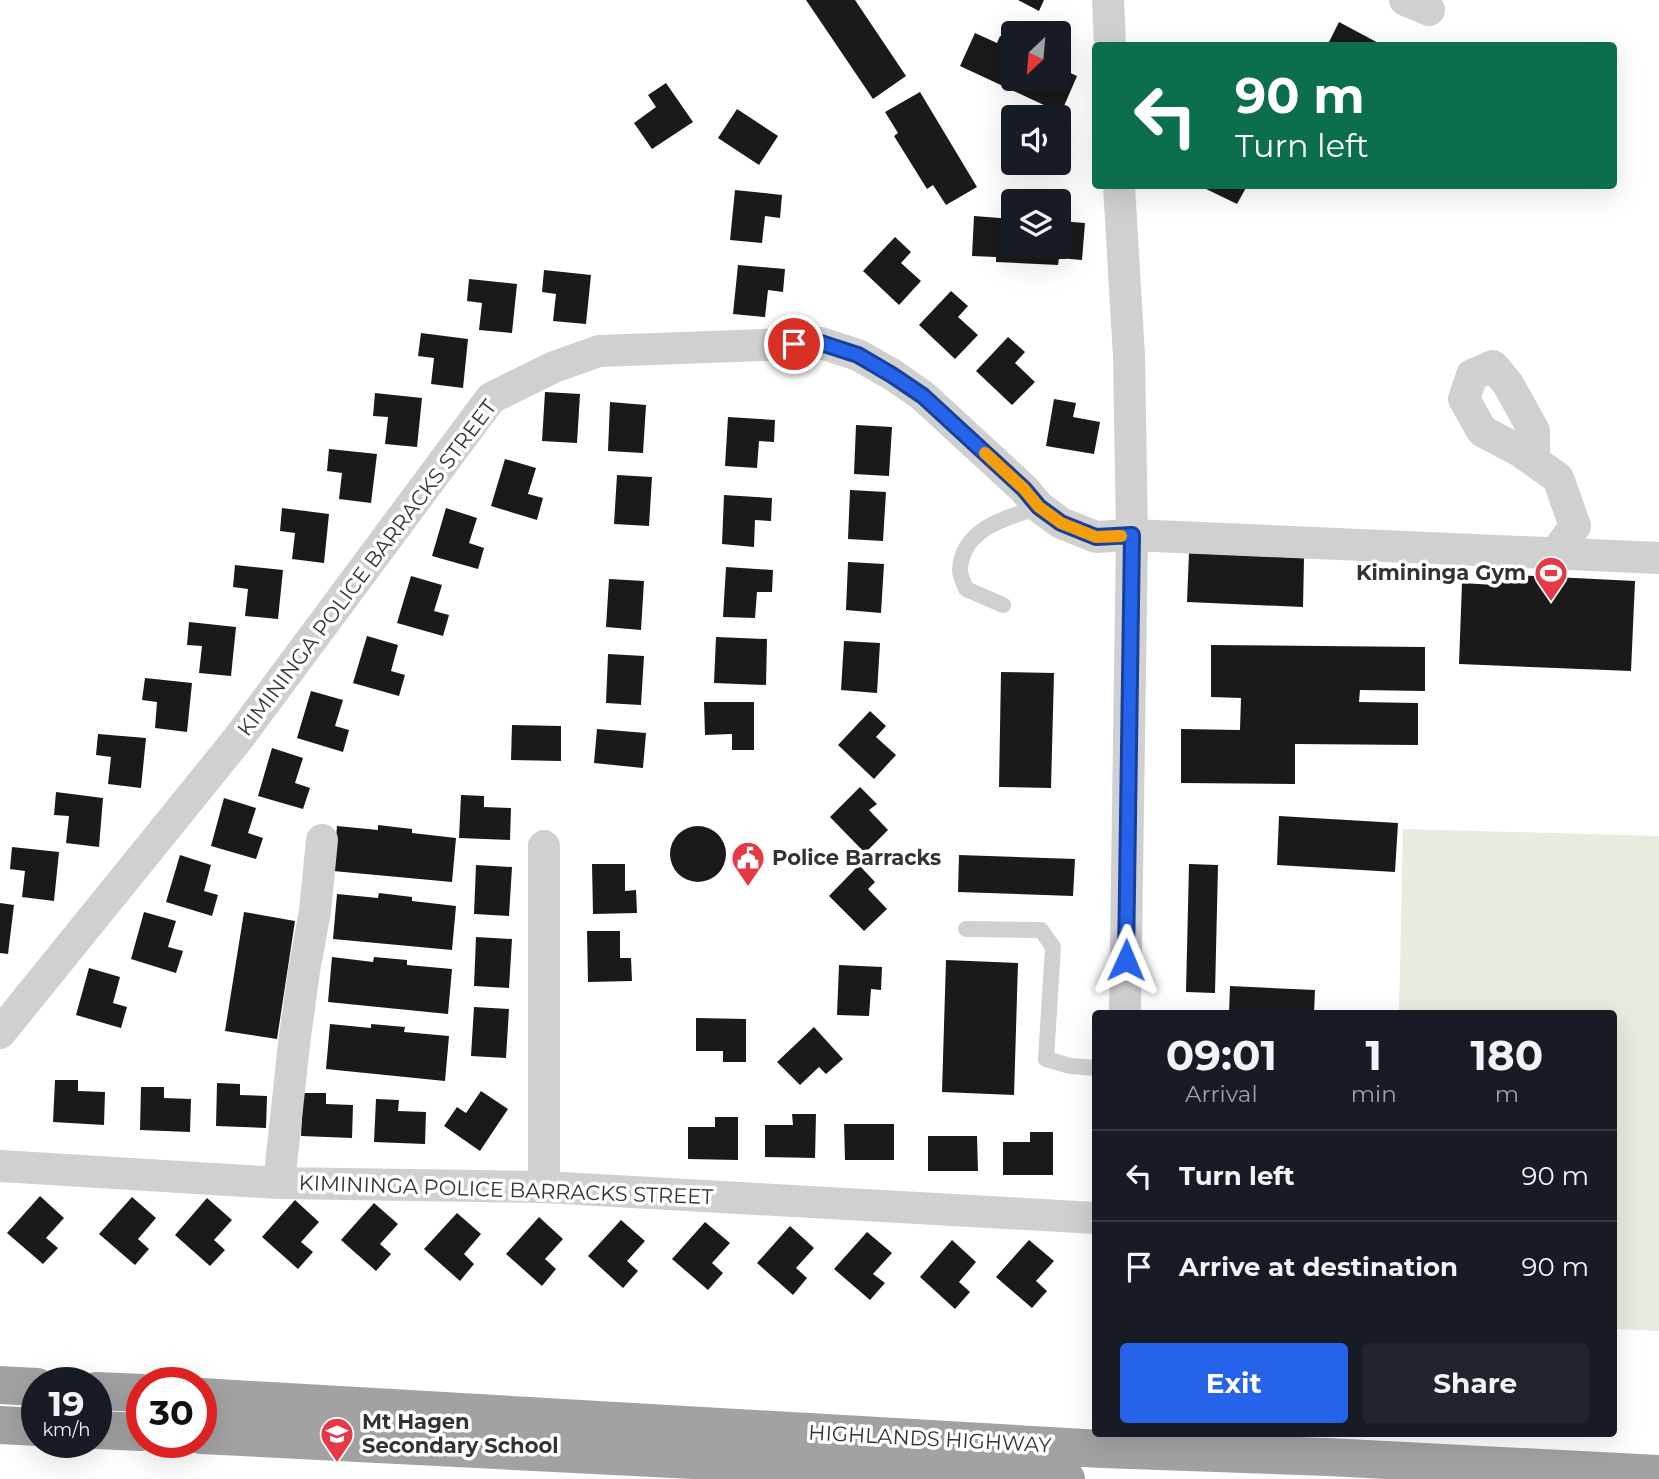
<!DOCTYPE html>
<html lang="en">
<head>
<meta charset="utf-8">
<style>
	body { margin:0; font-family:Montserrat,sans-serif; background:#20242c; color:#f1f3f6; height:100vh; display:flex; flex-direction:column; font-size:26px; white-space:nowrap }
	* { box-sizing:border-box; margin:0 }
	p { font-size:23px; color:#9ea1a6 }
	.icon { flex:none; width:38px; height:38px; fill:none; stroke:currentColor; stroke-width:2; stroke-linecap:round; stroke-linejoin:round }
	.map { position:relative; flex:1; overflow:hidden }
	.details { position:absolute; left:1092px; top:1010px; width:525px; height:427px; display:flex; flex-direction:column; background:#171b24; border-radius:7px; box-shadow:0 7px 28px #0002 }
	.details>* { flex:none }
	.banner { position:absolute; left:1092px; top:42px; width:525px; height:147px; border-radius:7px; box-shadow:0 7px 28px #0002; background:#0b6e4f; color:#fff; overflow:hidden }
	.needle { width:46px; rotate:206deg }
	.tools { position:absolute; left:1001px; top:21px; display:grid; gap:14px }
	.tools a { display:grid; place-items:center; width:70px; height:70px; border-radius:7px; background:#171b24; box-shadow:0 7px 28px #0002; font-size:35px }
	.speed { position:absolute; left:21px; top:1367px; display:flex; gap:14px; font-size:35px; font-weight:700; text-align:center }
	.speed>* { display:grid; place-content:center; width:91px; height:91px; border-radius:50%; background:#171b24; box-shadow:0 7px 28px #0002; line-height:1 }
	.speed small { font-size:18px; font-weight:400 }
	.speed .limit { border:10px solid #d22; background:#fff; color:#111 }
	.pin { position:absolute; display:grid; place-items:center; width:60px; height:60px; color:#fff; margin:-30px; border:4px solid #fff; border-radius:50%; box-shadow:0 2px 7px #0007 }
	.me { position:absolute; width:77px; margin:-38px; rotate:1deg; stroke-linejoin:round; filter:drop-shadow(0 0 5px #0008) }
	.turn { display:flex; align-items:center; gap:24px; height:147px; padding:0 28px; font-size:32px }
	.turn .icon { width:91px; height:91px; stroke-width:2.5 }
	.turn b { display:block; font-size:49px; line-height:60px }
	.eta { display:flex; justify-content:space-evenly; align-items:center; height:119px; text-align:center }
	.eta b { font-size:42px; font-weight:700; line-height:49px }
	.primary-button { display:flex; gap:14px; margin-top:auto; padding:14px 28px }
	.primary-button a { flex:1; height:80px; border-radius:7px; background:#2563eb; color:#fff; font-size:28px; font-weight:700; line-height:80px; text-align:center }
	.primary-button a+a { background:#20242c; color:#f1f3f6 }
	ul { padding:0; list-style:none }
	li { display:flex; align-items:center; gap:21px; height:91px; padding:0 28px; border-top:2px solid #363941 }
	li div { flex:1 }
	li b { display:block; font-size:26px }
	li em { font-style:normal }
	.map>svg:first-child { display:block }
</style>
</head>
<body>
<div class="map">
<svg width="1659" height="1479" viewBox="0 0 1659 1479">
	<rect width="100%" height="100%" fill="#fff"/>
	<path fill="#e6ecdf" d="M1403,829L1659,836V1331L1614,1329V1013H1399Z"/>
	<path fill="#1a1a1a" d="M806,0H855L906,76L873,99Z
		M1018,0H1044L1039,11Z
		M1339,22L1384,46H1327Z
		M975,33L997,43L1000,36L1013,42V79H1059V68L1077,76L1061,113L960,66Z
		M666,83L693,122L652,149L634,123L656,107L648,95Z
		M920,92L977,187L946,205L933,185L927,189L894,136L898,133L885,112Z
		M737,109L778,136L759,165L718,138Z
		M1200,186H1247L1237,204Z
		M735,190L782,195L780,218L765,216L762,243L730,240Z
		M974,216L1013,219V247H1059V221L1085,223L1082,260L1059,258L1058,265L996,262V257L972,256Z
		M895,237L911,252L901,263L921,281L899,305L863,271Z
		M738,265L785,269L783,292L768,290L765,317L733,314Z
		M544,270L591,275L586,324L553,321L556,294L542,292Z
		M469,279L517,284L512,333L479,330L482,303L467,301Z
		M951,291L968,306L958,317L978,335L955,359L919,325Z
		M421,333L468,339L463,388L431,384L434,358L418,356Z
		M1008,337L1025,352L1015,363L1035,382L1012,405L976,371Z
		M545,392L580,394L577,443L542,441Z
		M375,393L422,398L417,447L385,444L388,417L373,416Z
		M1054,399L1076,403L1073,417L1100,422L1094,454L1046,446Z
		M610,402L646,405L643,453L608,451Z
		M728,417L775,420L774,442L759,441L757,468L725,466Z
		M856,425L892,427L889,476L854,474Z
		M329,449L377,454L371,503L339,499L342,473L327,471Z
		M505,459L536,468L528,494L543,498L537,520L491,506Z
		M617,475L652,477L649,526L614,524Z
		M850,490L886,492L883,541L848,539Z
		M724,495L772,498L771,521L755,520L754,547L722,544Z
		M282,508L329,514L324,563L292,559L295,533L280,531Z
		M446,508L477,518L469,543L484,548L478,569L432,556Z
		M1189,553L1304,558L1303,607L1187,602Z
		M848,562L884,564L881,613L846,610Z
		M235,565L283,570L278,619L245,616L248,589L233,587Z
		M726,567L773,570L772,592H757L755,618L723,617Z
		M1496,574L1635,581L1631,671L1459,664L1462,583L1495,585Z
		M411,576L442,585L434,611L449,615L443,636L397,623Z
		M609,579L644,581L641,630L606,627Z
		M189,622L236,627L231,676L199,673L202,646L187,645Z
		M367,636L398,645L391,671L405,675L399,696L353,683Z
		M716,637L767,639L766,685L714,683Z
		M844,641L880,643L877,693L841,690Z
		M1211,645L1425,647V691L1360,690L1359,702L1418,703V745L1295,744V784L1181,783V729L1240,730L1241,698L1211,697Z
		M608,654L644,656L641,705L606,703Z
		M1001,672L1054,673L1051,788L999,787Z
		M145,678L192,683L187,732L155,728L157,702L142,700Z
		M311,691L343,700L335,726L349,730L343,752L297,738Z
		M704,702H754V750H732V734L705,735Z
		M870,711L886,726L876,737L896,755L874,779L838,745Z
		M512,725L561,726V761L511,760Z
		M597,729L646,733L643,768L594,763Z
		M98,734L146,738L141,788L108,784L111,757L96,755Z
		M272,748L303,758L295,783L310,788L303,809L258,796Z
		M860,787L877,804L869,810L888,830L865,853L830,817Z
		M56,792L103,798L99,847L66,843L69,816L54,815Z
		M461,795L484,796V807L511,808L510,840L459,838Z
		M224,798L256,808L248,833L263,838L256,859L211,846Z
		M1279,816L1398,823L1395,872L1277,865Z
		M378,825L412,829V833L456,838L452,882L333,871L337,826L378,830Z
		M670 854a28 28 0 1 1 56 0a28 28 0 1 1-56 0Z
		M12,847L59,852L54,901L22,897L25,871L10,869Z
		M180,855L211,865L204,891L218,895L212,916L166,902Z
		M959,855L1075,859L1073,896L958,892Z
		M592,864H625V891L636,890L637,913L593,914Z
		M1189,864L1218,865L1215,993L1186,992Z
		M476,865L512,867L509,916L474,914Z
		M859,865L875,882L868,889L887,909L864,931L829,896Z
		M379,893L412,897V901L456,906L452,950L333,939L337,894L378,898Z
		M0,903L14,905L8,954L0,953Z
		M144,912L176,921L168,947L183,951L176,973L131,959Z
		M244,912L295,921L277,1039L225,1031Z
		M587,931H620V958H631L632,981L588,982Z
		M476,937L512,939L509,988L474,986Z
		M332,957L373,962L374,957L407,960V965L452,969L448,1014L328,1002Z
		M946,960L1018,963L1014,1095L942,1092Z
		M839,965L882,967L881,990L871,989L869,1016L837,1015Z
		M89,968L120,977L113,1003L127,1007L121,1028L76,1015Z
		M1230,986L1315,990L1314,1013H1229Z
		M474,1007L509,1009L506,1058L471,1056Z
		M696,1018L746,1019V1062H723V1051H696Z
		M330,1024L371,1028V1024L405,1027L404,1032L449,1036L445,1081L326,1069Z
		M814,1027L843,1059L826,1074L819,1067L800,1085L777,1062Z
		M55,1080H78V1091L105,1092L104,1125L53,1122Z
		M217,1083L240,1084V1095L267,1096L266,1128L216,1126Z
		M141,1087H164V1098L191,1099L190,1132L140,1130Z
		M481,1091L508,1109L480,1151L444,1126L457,1107L466,1113Z
		M303,1093H326V1104L353,1105L352,1138L301,1136Z
		M376,1099L399,1100L398,1111L426,1112L425,1144L374,1142Z
		M792,1114H816L815,1158L765,1157V1125H793Z
		M715,1117H738V1160L688,1159V1127H715Z
		M844,1124H894V1160H845Z
		M1030,1132H1053V1175H1003V1142H1030Z
		M928,1136H977L978,1171H928Z
		M40,1196L64,1218L46,1238L58,1248L43,1264L7,1233Z
		M132,1197L156,1218L138,1239L149,1249L135,1265L99,1234Z
		M207,1198L232,1220L214,1240L225,1250L210,1266L175,1235Z
		M295,1200L319,1222L301,1242L313,1252L298,1269L262,1237Z
		M374,1203L398,1224L380,1244L391,1254L376,1271L341,1240Z
		M457,1213L481,1234L464,1254L474,1264L460,1281L424,1249Z
		M539,1217L563,1239L545,1259L556,1269L542,1286L506,1254Z
		M621,1220L645,1241L627,1261L638,1271L623,1288L588,1256Z
		M705,1222L730,1243L712,1263L723,1273L708,1290L672,1259Z
		M790,1226L814,1248L796,1268L807,1278L793,1295L757,1263Z
		M867,1232L892,1253L873,1274L885,1283L870,1300L834,1269Z
		M952,1240L976,1262L959,1282L970,1292L955,1309L920,1277Z
		M1029,1240L1054,1261L1036,1281L1047,1291L1032,1308L996,1277Z"/>
	<g fill="none" stroke-linecap="round" stroke-linejoin="round">
		<path stroke="#d0d0d0" stroke-width="16" d="M1003,605L966,589C964,583 959,574 960,568C964,527 1007,518 1039,507
			M966,929L1041,930L1053,947L1046,1059L1070,1066L1096,1068"/>
		<path stroke="#d0d0d0" stroke-width="32" d="M1108,0L1110,46
			M1405,0L1429,10
			M1119,186L1129,356L1132,535L1125,1013
			M1534,461V431L1508,384L1493,366L1472,375L1464,399L1482,431L1520,451L1558,478L1575,526L1555,554
			M0,1033L237,740L491,398L554,367L599,351L821,343L858,355L893,375L923,396L1024,489L1039,507L1061,523L1096,537L1132,535L1659,558
			M0,1166L279,1183L544,1187L1096,1218
			M279,1183L294,1044L304,971L315,911L322,840
			M544,1187V846"/>
		<path stroke="#a2a2a2" stroke-width="38" d="M0,1385L37,1387
			M96,1391L142,1393
			M201,1397L1102,1449L1328,1457L1659,1474
			M0,1425L37,1427
			M96,1430L142,1432
			M201,1435L1066,1479"/>
	</g>
	<g fill="none" stroke-linecap="round" stroke-linejoin="round">
		<defs>
			<path id="route" d="M794,344L821,343L858,355L892,375L923,396L1024,489L1039,507L1061,523L1096,537L1132,535L1126,960"/>
		</defs>
		<use href="#route" stroke="#184099" stroke-width="18"/>
		<use href="#route" stroke="#2563eb" stroke-width="12"/>
		<path stroke="#f59e0b" stroke-width="12" d="M985,453L1024,489L1039,507L1061,523L1096,537L1121,536"/>
	</g>
	<defs>
		<symbol id="stadium-pin" viewBox="-11 -11 22 30"><path d="M0 17L-7.5 6A9.5 9.5 0 1 1 7.5 6Z" fill="#e63946" stroke="#fff"/><path d="M0-5a6.5 5 0 1 0 0 10a6.5 5 0 1 0 0-10ZM-3.5-1.8h7v3.6h-7Z" fill="#fff"/></symbol>
		<symbol id="civic-pin" viewBox="-11 -11 22 30"><path d="M0 17L-7.5 6A9.5 9.5 0 1 1 7.5 6Z" fill="#e63946" stroke="#fff"/><path d="M-.6-6.5H3V-4.5H.6V-3L4-1V1h2V6H-6V1h2V-1L-.6-3ZM-1.2 2.5V6h2.4V2.5Z" fill="#fff"/></symbol>
		<symbol id="school-pin" viewBox="-11 -11 22 30"><path d="M0 17L-7.5 6A9.5 9.5 0 1 1 7.5 6Z" fill="#e63946" stroke="#fff"/><path d="M0-5L7-2L0 1L-7-2ZM-4 1L0 2.5L4 1V4Q0 6-4 4Z" fill="#fff"/></symbol>
	</defs>
	<g fill-rule="evenodd">
		<use href="#stadium-pin" x="1532" y="554" width="38" height="52"/>
		<use href="#civic-pin" x="729" y="839" width="38" height="52"/>
		<use href="#school-pin" x="318" y="1415" width="38" height="52"/>
	</g>
	<g text-anchor="middle" stroke-width="7" stroke-linejoin="round" paint-order="stroke">
		<g font-size="21" fill="#333" stroke="#fff">
			<text transform="translate(367 568) rotate(-53)" y="7">KIMININGA POLICE BARRACKS STREET</text>
			<text transform="translate(506 1190) rotate(2)" y="7">KIMININGA POLICE BARRACKS STREET</text>
			<text transform="translate(930 1439) rotate(3)" y="7">HIGHLANDS HIGHWAY</text>
		</g>
		<g font-size="21" font-weight="bold" fill="#333" stroke="#fff" text-anchor="start">
			<text x="1526" y="580" text-anchor="end">Kimininga Gym</text>
			<text x="772" y="865">Police Barracks</text>
			<text x="362" y="1429">Mt Hagen<tspan x="362" dy="24">Secondary School</tspan></text>
		</g>
	</g>
</svg>
<div class="tools">
<a><svg class="needle" viewBox="-14 -14 28 28"><path d="M0-13l5 13h-10z" fill="#e53935"/><path d="M0 13l5-13h-10z" fill="#9ea1a6"/></svg></a>
<a><svg class="icon" aria-label="sound" viewBox="0 0 24 24"><path d="M4 9h4l5-4v14l-5-4H4zM17 9q2 3 0 6"/></svg></a>
<a><svg class="icon" aria-label="layers" viewBox="0 0 24 24"><path d="M12 4l9 5-9 5-9-5zM3 14l9 5 9-5"/></svg></a>
</div>
<div class="speed"><div>19<small>km/h</small></div><div class="limit">30</div></div>
<div class="pin" style="left:794px;top:344px;background:#d93025"><svg class="icon" aria-label="arrive" viewBox="0 0 24 24"><path d="M6 21V4h12l-3 4 3 4H6"/></svg></div>
<svg class="me" style="left:1126px;top:960px" viewBox="-20 -20 40 40"><path d="M0-17L14 15 0 8-14 15z" fill="#2563eb" stroke="#fff" stroke-width="4"/></svg>
<div class="banner">
<div class="turn"><svg class="icon" aria-label="left" viewBox="0 0 24 24"><path d="M17 20v-9H6M10 6l-5 5 5 5"/></svg><div><b>90 m</b>Turn left</div></div>
</div>
<section class="details">
<div class="eta">
<div><b>09:01</b><p>Arrival</p></div>
<div><b>1</b><p>min</p></div>
<div><b>180</b><p>m</p></div>
</div>
<ul>
<li><svg class="icon" aria-label="left" viewBox="0 0 24 24"><path d="M17 20v-9H6M10 6l-5 5 5 5"/></svg><div><b>Turn left</b></div><em>90 m</em></li>
<li><svg class="icon" aria-label="arrive" viewBox="0 0 24 24"><path d="M6 21V4h12l-3 4 3 4H6"/></svg><div><b>Arrive at destination</b></div><em>90 m</em></li>
</ul>
<div class="primary-button"><a>Exit</a><a>Share</a></div>
</section>
</div>
</body>
</html>
